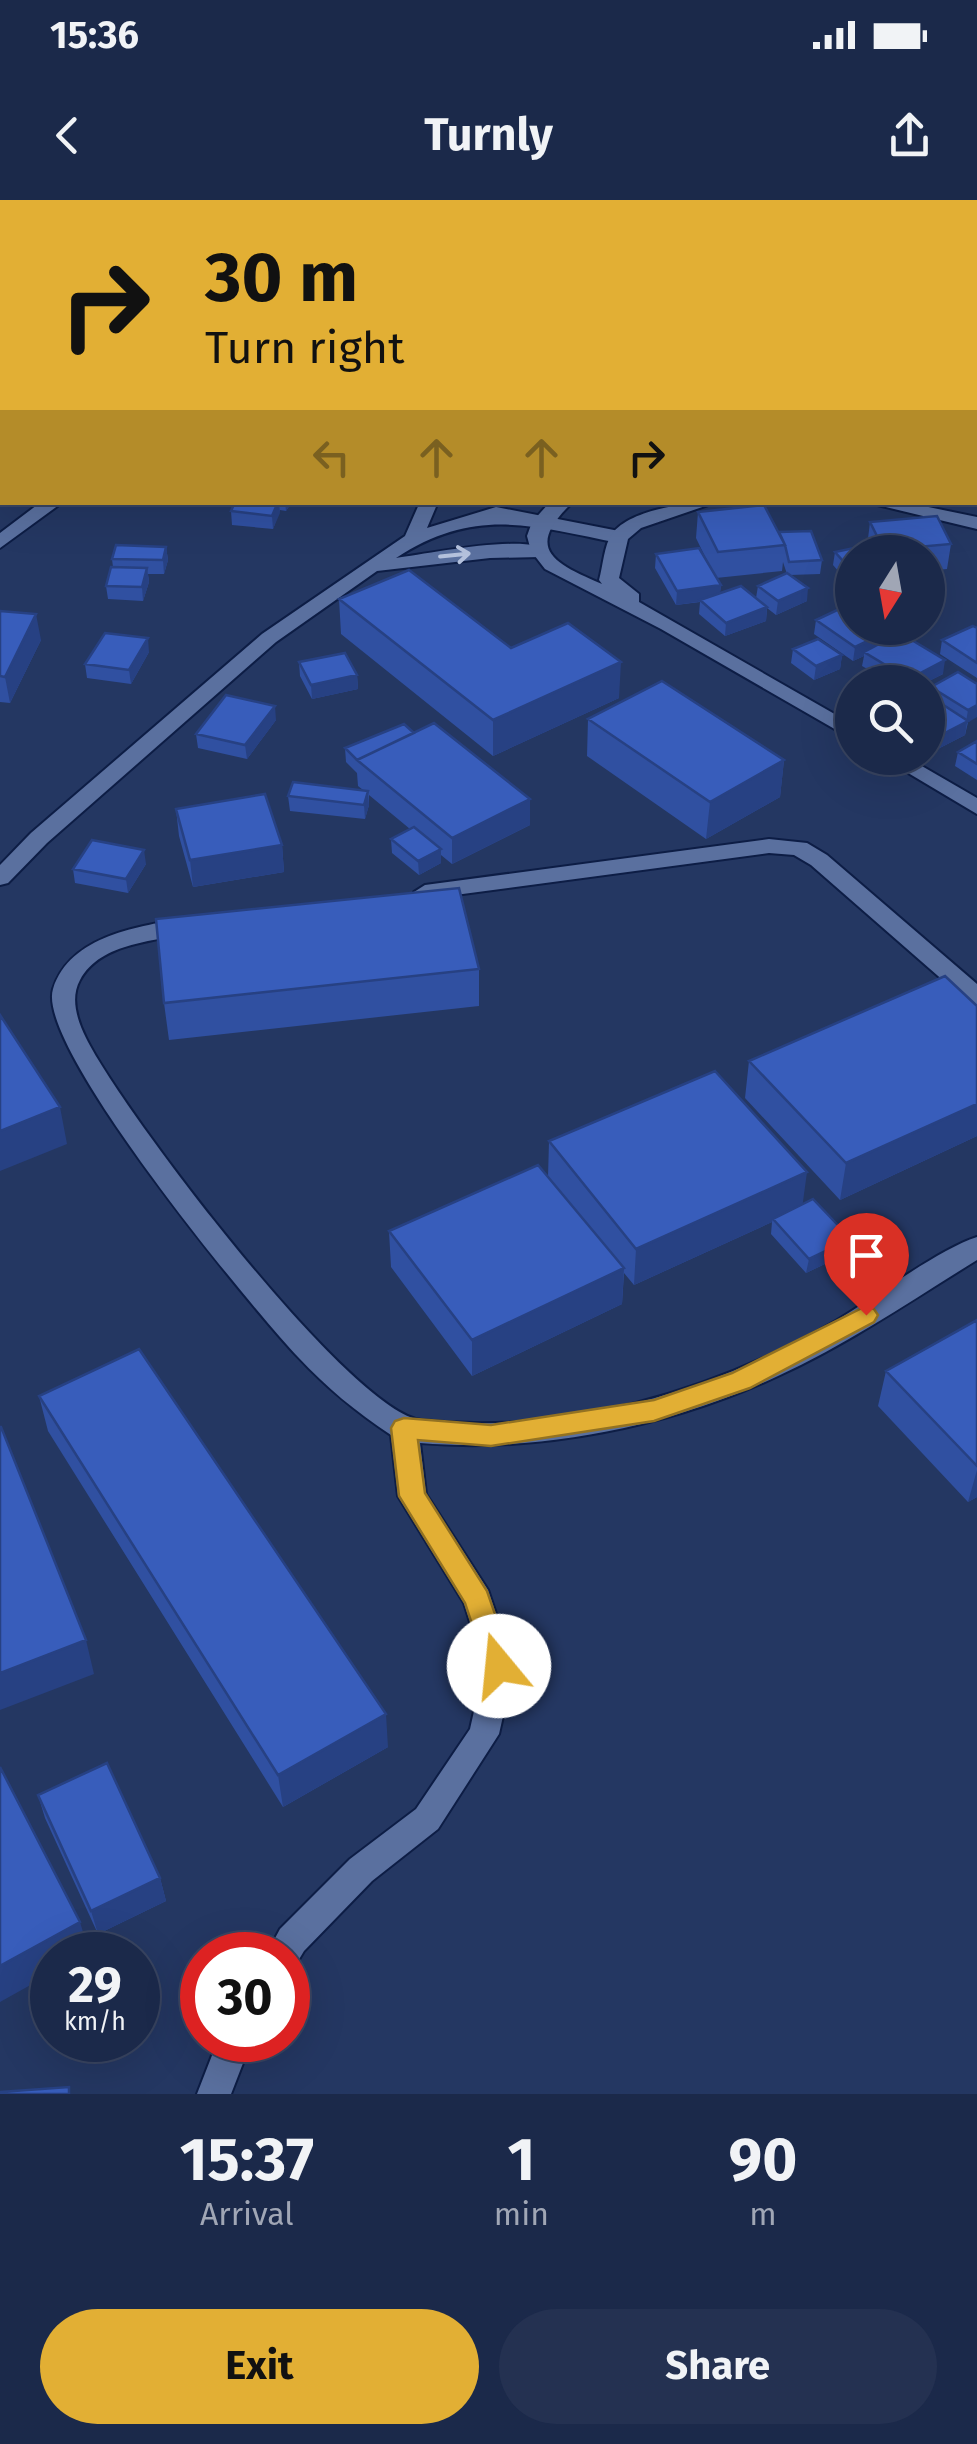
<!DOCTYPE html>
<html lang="en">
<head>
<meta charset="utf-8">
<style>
	body { margin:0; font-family:"Fira Sans",sans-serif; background:#243151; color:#f1f3f6; height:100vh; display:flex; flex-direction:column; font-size:38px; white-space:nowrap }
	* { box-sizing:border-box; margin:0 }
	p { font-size:32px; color:#a0a6b5 }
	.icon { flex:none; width:55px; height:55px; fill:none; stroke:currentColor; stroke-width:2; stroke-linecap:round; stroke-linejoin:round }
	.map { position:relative; height:1894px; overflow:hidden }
	.drawer { display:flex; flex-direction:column; background:#1b294a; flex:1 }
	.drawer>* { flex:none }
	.hud { position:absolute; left:0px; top:0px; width:978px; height:305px; box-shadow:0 10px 40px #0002,0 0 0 2px #394562; background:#e2af34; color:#111; overflow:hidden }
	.needle { width:65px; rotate:191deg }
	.fabs { position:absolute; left:835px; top:335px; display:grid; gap:20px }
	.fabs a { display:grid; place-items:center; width:110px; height:110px; border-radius:50%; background:#1b294a; box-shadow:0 10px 40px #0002,0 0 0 2px #394562; font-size:50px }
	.speed { position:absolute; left:30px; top:1732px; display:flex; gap:20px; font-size:50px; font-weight:700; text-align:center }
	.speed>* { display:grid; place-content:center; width:130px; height:130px; border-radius:50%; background:#1b294a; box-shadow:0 10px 40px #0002,0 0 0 2px #394562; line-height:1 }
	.speed small { font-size:25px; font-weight:400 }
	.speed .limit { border:15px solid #d22; background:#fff; color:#111 }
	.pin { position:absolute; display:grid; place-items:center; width:85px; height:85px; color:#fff; margin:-102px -42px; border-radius:50% 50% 50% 0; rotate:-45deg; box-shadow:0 0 10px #0007 }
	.pin .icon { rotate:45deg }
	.me { position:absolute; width:110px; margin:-55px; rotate:343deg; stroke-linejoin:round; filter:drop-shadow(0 0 8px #0008) }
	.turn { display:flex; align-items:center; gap:35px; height:210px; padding:0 40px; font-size:45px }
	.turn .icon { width:130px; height:130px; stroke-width:2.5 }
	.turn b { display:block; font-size:70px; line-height:85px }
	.lanes { display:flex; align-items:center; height:95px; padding:0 40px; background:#0003; justify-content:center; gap:50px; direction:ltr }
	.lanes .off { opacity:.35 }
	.eta { display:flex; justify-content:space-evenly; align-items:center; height:170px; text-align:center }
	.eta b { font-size:60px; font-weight:700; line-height:70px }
	.cta { display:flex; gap:20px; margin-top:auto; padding:20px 40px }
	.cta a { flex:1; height:115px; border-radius:60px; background:#e2af34; color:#111; font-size:40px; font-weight:700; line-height:115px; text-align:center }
	.cta a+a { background:#243151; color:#f1f3f6 }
	.status { display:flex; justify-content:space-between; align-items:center; height:70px; padding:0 50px; background:#1b294a; direction:ltr }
	.status svg { height:28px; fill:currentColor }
	header { display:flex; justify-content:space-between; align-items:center; height:130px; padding:0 40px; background:#1b294a; font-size:45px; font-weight:700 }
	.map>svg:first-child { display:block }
</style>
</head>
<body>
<div class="status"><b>15:36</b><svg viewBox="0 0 49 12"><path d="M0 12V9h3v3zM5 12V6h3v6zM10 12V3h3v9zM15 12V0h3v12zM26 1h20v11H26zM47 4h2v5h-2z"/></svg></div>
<header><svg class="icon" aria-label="back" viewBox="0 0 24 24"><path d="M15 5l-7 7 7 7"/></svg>Turnly<svg class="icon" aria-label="share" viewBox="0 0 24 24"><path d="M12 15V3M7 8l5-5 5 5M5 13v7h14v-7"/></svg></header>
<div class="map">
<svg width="977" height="1894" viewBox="0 0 977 1894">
	<rect width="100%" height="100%" fill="#243762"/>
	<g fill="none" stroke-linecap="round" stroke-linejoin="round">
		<defs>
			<path id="service" d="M518,2L520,0"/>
			<path id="minor" d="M82,0H99L101,2H84Z
				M41,302H63L0,348V333Z
				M420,302H438L427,328L496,307L619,331L628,337L619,343C532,326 476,306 396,358C427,354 528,333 549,351L540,357L490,358L377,371L276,442L47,643L8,683L0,685V665L31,633L262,434L405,336Z
				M865,302H904L977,317V329Z
				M769,639L807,643L827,655L977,784V805L969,803L811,665L794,655L769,653L425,699L414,692L425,685Z
				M187,718L195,721L198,726L195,731C158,742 101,741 80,780C70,798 77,820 86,838C120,908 350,1212 421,1220C564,1236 711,1192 834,1122C873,1099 937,1050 977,1037V1060C912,1100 848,1144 778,1176C669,1227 540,1253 420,1243L426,1294L488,1390L514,1467L499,1534L438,1629L372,1681L304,1751L295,1766L288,1769V1755H266L280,1729L350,1659L416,1609L470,1529L484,1467L464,1403L398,1296L391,1235C356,1212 326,1187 298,1157C251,1107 35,846 53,789C70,735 140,726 187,718Z
				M218,1840H252L231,1894H197Z"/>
			<path id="tertiary" d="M550,302H573C524,348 552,363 602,384L599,380C603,366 604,345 612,334C630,309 689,302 717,302L641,328L628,339L619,378L639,394V402L852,524V539L661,429L545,369L531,351L527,336L532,322Z
				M883,558H908L977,598V614Z"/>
		</defs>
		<use href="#service" stroke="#0d1d45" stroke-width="29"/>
		<use href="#minor" stroke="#0d1d45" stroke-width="4"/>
		<use href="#tertiary" stroke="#0d1d45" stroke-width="4"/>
		<use href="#service" stroke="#5a709f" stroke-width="25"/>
		<use href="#minor" fill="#5a709f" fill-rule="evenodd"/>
		<use href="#tertiary" fill="#5a709f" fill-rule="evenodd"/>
	</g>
	<path fill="#3050a1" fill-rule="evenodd" d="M701,0H782L781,2H700Z
		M787,0H814V2Z
		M975,76H977V133L975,132Z
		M975,221L977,222V287H975Z
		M220,302H292L286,311L280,310L273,329L232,325L231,311L234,304Z
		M698,312L779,334L822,360L820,374L790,375L807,401L776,415L767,408L766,421L725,436L699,414L700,402L676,405L655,368L656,354L712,371L696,338ZM783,362L787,374L758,386L756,398L720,393L721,385L716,378L782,371Z
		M870,322L951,344L947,369L928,371V352H869L867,347Z
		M166,347L168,360L164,374H148L149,382L143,401L108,399L106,386L113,367L112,359Z
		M835,352H852V387L833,365Z
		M339,399L511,448L619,498L493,556L341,434Z
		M0,411L41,440L10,503L0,502Z
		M816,420L892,437L943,474L927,482H890L862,466L864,456L853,461L814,434Z
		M977,428V478L940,454L942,440Z
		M793,449L842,455L840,469L814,480L791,463Z
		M149,452L131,484L87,478L85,464Z
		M299,462L357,475L358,489L312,499L300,476Z
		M977,484L965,535L934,551L928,547V495L930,497L931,487Z
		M588,519L784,560L780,597L706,639L587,556Z
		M276,520L247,559L198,548L196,534Z
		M414,533L530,599V625L452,664L441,655V663L419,675L392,653L391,639L410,629L369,595V605L365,619L290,611L288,596L363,590L358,586L357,573L346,562L345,548Z
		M977,541V580L955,566L958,552Z
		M176,609L282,645L284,672L193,687L179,636Z
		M146,664L128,693L75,683L73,669Z
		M479,769V806L169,840L164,803Z
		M977,806V936L840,1000L745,898L749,861Z
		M549,941L802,1005L848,1053L806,1073L771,1034L772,1022L634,1085L624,1073L622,1104L472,1176L391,1067L389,1031L548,977Z
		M977,1120V1297L968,1302L878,1206L886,1171Z
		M39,1196L388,1547L283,1607L48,1231Z
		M38,1595L160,1678L166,1701L98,1734L45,1618Z"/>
	<path fill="#274183" d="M278,302H279L280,313L273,329L272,316Z
		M285,302H292L286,311Z
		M166,347L168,360L164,374L163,360Z
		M147,368L149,382L143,401L142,387Z
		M721,385L719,399L676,405L677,391Z
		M808,388L807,401L776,415L778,401Z
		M767,407L766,421L725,436L726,423Z
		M36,414L41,440L10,503L5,477Z
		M893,429L891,443L864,452V456L853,461L855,447Z
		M148,438L149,452L131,484L129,470Z
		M842,455L840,469L814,480L816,466Z
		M945,460L943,474L927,482H909V479Z
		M621,462L619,498L493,556V520Z
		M357,475L358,489L312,499L311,485Z
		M977,505V517L967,523L965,535L934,551L937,537L966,522L968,510Z
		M275,506L276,520L247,559L245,545Z
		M784,560L780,597L706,639L710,602Z
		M368,591L369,605L365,619L364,605Z
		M530,599V625L452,664V638Z
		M282,645L284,672L193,687L190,660Z
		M441,649V663L419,675L418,661Z
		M144,650L146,664L128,693L126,679Z
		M977,904V936L840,1000L846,963Z
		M60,907L67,944L0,971V931Z
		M807,972L802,1009L773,1019L772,1022L634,1085L636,1049Z
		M851,1039L848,1053L806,1073L809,1059Z
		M624,1068L622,1104L472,1176V1140Z
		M977,1270V1297L968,1302Z
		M86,1440L94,1474L0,1510V1473Z
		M386,1514L388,1547L283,1607L278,1575Z
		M160,1678L166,1701L98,1734L91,1711Z
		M80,1722L89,1752L84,1755H52V1773L0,1802V1766Z"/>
	<path fill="#385dbb" stroke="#274183" stroke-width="2.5" d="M320,0H344L343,2H319Z
		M404,0H472L471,2H403Z
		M975,76H977V108H975Z
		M975,221L977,222V261L975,260Z
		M235,302H278L272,316L231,311Z
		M764,305L785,345L718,352L698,312Z
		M937,316L951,344L884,350L870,322Z
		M811,331L822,360L789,362L785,345L779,332Z
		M116,345L166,347L163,360L112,359Z
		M863,346L869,352H852V371L835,352Z
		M699,348L721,385L677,391L656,354Z
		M111,367L147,368L142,387L106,386Z
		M409,370L511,448L568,423L621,462L493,520L339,399Z
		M787,373L808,388L778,401L758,386Z
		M741,386L767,407L726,423L700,400Z
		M852,403V428H891L893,429L855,447L816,420Z
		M0,411L36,414L5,477L0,476Z
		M973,426L977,428V463L942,440Z
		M105,433L148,438L129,470L85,464Z
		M900,433L945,460L909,479L864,452Z
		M818,439L842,455L816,466L793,449Z
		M345,453L357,475L311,485L299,462Z
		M958,472L977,484V505L968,510L931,487Z
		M662,481L784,560L710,602L588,519Z
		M226,495L275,506L245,545L196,534Z
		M928,495L968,521L937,537L928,531Z
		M434,523L530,599L452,638L357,560Z
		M404,524L414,533L357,560L345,548Z
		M977,541V564L958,552Z
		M293,582L368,591L364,605L288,596Z
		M265,594L282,645L190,660L176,609Z
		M414,627L441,649L418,661L391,639Z
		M92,640L144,650L126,679L73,669Z
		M459,688L479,769L164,803L156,719Z
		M945,776L977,806V904L846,963L749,861Z
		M0,815L60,907L0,931Z
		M715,871L807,972L636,1049L549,941Z
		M538,965L624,1068L472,1140L389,1031Z
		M813,999L851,1039L809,1059L773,1019Z
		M977,1120V1266L886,1171Z
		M139,1149L386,1514L278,1575L39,1196Z
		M0,1227H1L86,1440L0,1473Z
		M107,1563L160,1678L91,1711L38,1595Z
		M0,1567L80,1722L0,1766Z
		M69,1887V1894H0V1892Z"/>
	<defs><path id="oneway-shaft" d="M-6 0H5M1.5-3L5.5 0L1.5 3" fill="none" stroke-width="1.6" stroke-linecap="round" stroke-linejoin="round" transform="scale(2.5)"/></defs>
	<use stroke="#b4c1dc" href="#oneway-shaft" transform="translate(455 355) rotate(-6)"/>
	<path fill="#e2af34" stroke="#937222" stroke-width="2.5" d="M866,1106L874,1109L878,1115L874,1122L750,1188L654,1221L491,1246L418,1240L425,1293L487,1391L513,1466L508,1475L499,1479L489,1475L465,1403L399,1296L391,1228L395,1221L404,1218L491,1225L654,1200L732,1173Z"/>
</svg>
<div class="fabs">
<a><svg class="needle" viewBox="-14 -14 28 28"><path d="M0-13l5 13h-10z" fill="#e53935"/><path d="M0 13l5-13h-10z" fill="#a0a6b5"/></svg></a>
<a><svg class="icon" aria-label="search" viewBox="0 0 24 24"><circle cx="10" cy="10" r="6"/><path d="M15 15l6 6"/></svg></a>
</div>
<div class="speed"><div>29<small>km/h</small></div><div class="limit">30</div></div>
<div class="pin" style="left:866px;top:1115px;background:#d93025"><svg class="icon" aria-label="arrive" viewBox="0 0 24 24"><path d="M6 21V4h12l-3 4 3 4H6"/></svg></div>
<svg class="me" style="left:499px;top:1466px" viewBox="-20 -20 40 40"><circle r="19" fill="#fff"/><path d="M0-13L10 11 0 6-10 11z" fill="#e2af34"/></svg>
<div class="hud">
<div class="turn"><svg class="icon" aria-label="right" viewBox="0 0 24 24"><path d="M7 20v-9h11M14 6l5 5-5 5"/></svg><div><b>30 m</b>Turn right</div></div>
<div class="lanes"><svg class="icon off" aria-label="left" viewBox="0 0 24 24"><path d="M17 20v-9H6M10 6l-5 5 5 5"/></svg><svg class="icon off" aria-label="ahead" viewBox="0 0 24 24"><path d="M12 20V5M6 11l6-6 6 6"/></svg><svg class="icon off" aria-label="ahead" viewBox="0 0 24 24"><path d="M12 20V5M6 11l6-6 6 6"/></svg><svg class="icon" aria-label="right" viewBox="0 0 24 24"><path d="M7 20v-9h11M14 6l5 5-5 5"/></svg></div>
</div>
</div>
<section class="drawer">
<div class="eta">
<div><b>15:37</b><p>Arrival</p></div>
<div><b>1</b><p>min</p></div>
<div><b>90</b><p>m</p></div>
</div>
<div class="cta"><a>Exit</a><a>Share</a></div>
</section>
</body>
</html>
